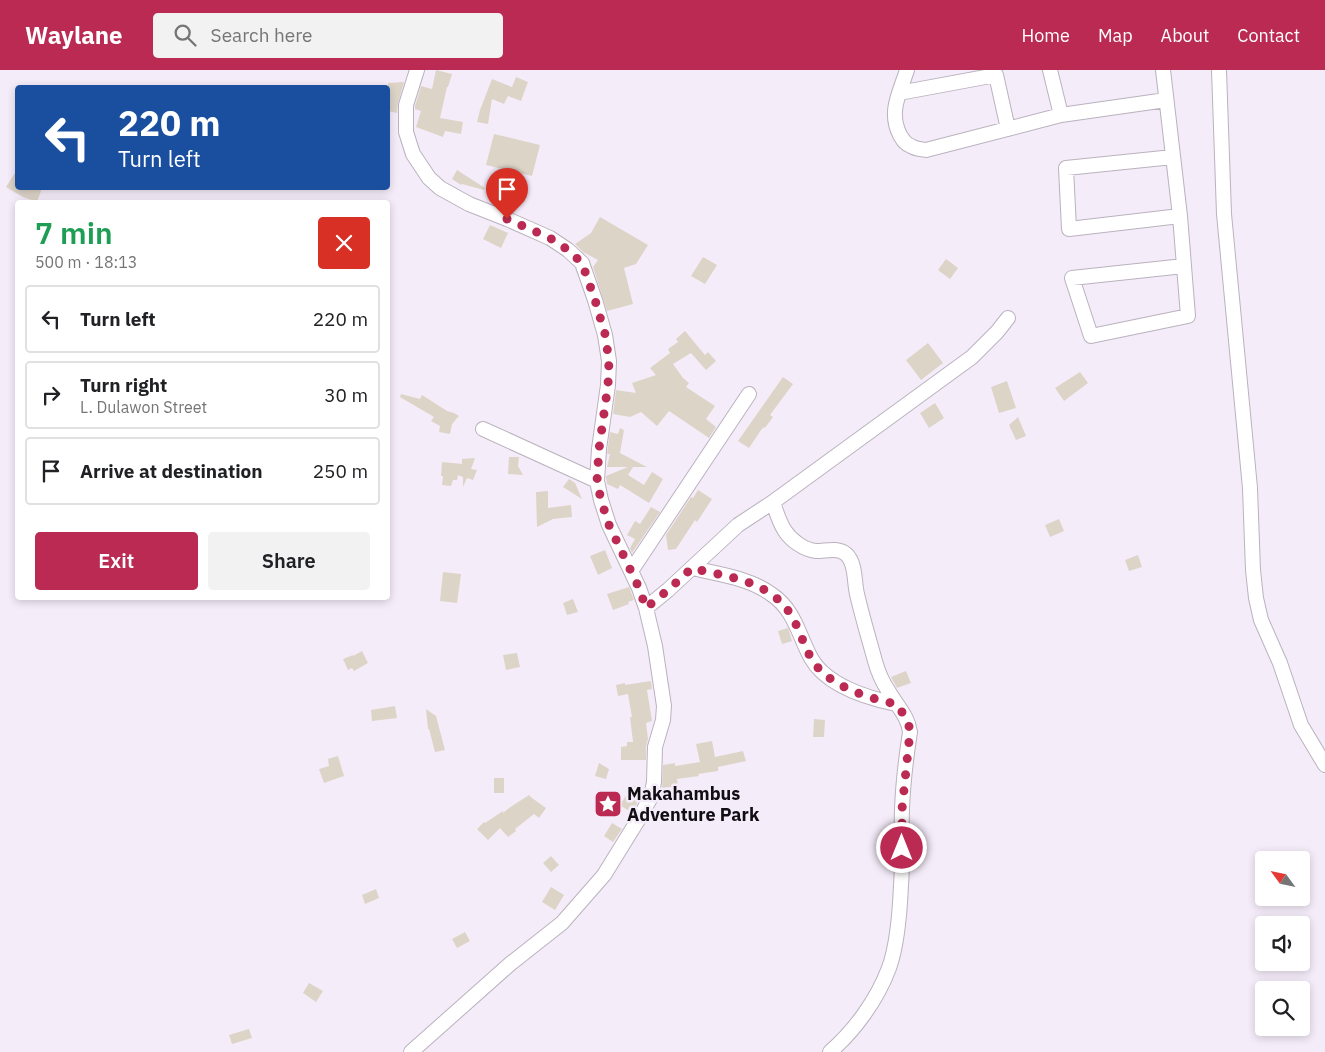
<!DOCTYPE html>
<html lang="en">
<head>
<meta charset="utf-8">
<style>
	body { margin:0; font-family:"IBM Plex Sans",sans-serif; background:#f2f2f2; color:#202124; height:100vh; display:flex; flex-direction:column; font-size:19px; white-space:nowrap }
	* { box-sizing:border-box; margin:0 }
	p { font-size:16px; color:#757577 }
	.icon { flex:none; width:28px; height:28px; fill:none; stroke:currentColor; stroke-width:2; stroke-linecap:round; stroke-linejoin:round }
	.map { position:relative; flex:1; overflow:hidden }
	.panel { position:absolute; left:15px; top:130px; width:375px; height:400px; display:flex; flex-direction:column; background:#fff; border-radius:5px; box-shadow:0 2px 8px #0003 }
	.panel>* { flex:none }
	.top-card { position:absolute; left:15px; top:15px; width:375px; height:105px; border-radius:5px; box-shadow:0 2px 8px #0003; background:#1a4fa0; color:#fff; overflow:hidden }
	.needle { width:32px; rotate:303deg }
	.fabs { position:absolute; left:1255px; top:781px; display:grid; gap:10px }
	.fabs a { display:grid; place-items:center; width:55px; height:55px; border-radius:5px; background:#fff; box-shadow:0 2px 8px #0003; font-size:25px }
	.pin { position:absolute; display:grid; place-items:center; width:42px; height:42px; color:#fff; margin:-51px -21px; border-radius:50% 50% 50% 0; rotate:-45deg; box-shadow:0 0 5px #0007 }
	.pin .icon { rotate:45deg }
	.me { position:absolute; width:55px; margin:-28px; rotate:0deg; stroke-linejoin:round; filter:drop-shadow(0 0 4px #0008) }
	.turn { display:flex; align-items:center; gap:18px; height:105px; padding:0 20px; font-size:22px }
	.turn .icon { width:65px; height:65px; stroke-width:2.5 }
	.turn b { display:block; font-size:35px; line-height:42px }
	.round { display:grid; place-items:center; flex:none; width:52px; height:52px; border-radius:5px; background:#f2f2f2 }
	.overview { display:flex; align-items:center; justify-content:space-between; height:85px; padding:0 20px }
	h1 { font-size:30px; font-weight:600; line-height:38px; color:#1e9e55 }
	.cta { display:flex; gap:10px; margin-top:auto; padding:10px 20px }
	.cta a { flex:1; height:58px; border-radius:5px; background:#ba2a53; color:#fff; font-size:20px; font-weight:600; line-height:58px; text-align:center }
	.cta a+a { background:#f2f2f2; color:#202124 }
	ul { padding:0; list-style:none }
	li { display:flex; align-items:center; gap:15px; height:68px; margin:0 10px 8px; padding:0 10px; border:2px solid #e0e0e0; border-radius:5px }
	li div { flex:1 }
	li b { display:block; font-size:19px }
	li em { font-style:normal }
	header { display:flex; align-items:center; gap:30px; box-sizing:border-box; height:70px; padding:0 25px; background:#ba2a53; color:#fff }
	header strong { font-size:24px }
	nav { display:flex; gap:28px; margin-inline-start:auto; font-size:18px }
	.search { width:350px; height:45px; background:#f2f2f2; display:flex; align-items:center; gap:12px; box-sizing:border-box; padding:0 18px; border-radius:5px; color:#757577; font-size:19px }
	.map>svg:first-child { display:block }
</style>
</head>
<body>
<header>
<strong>Waylane</strong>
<div class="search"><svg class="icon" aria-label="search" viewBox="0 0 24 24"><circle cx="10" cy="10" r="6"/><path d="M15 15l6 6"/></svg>Search here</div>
<nav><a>Home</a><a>Map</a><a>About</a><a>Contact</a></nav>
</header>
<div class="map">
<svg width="1325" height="982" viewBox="0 0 1325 982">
	<rect width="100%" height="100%" fill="#f5ecf9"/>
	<path fill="#ddd4c8" d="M436,0L452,4L448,17H447L440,48L463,52L461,64L445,61L443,67L416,57L421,41L415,39V36L421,16L432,19Z
		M516,7L528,12L521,31L508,26L504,34L492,29L488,54L477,52L480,40L492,9L512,17Z
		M404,12L398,33L397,43L388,41V13Z
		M494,64L540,75L532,106L486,95Z
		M18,98V118H42L37,132L23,127L6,117Z
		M457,100L485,118L484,120L462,114L461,115L452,109Z
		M600,147L648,175L636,194L624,198L633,234L607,241L593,197L598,190L583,182L575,174L591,163Z
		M490,155L508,163L501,178L483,169Z
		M703,187L717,195L705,214L691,206Z
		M946,189L958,198L950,209L938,200Z
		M685,261L705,285L708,282L716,291L706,300L691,283L673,294L683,308L689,313L686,317L715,336L706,349L716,357L709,368L669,341L657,356L641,342L630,347L613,344L616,320L636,323L632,313L656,305L650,298L670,283L668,279L678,272L676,269Z
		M928,273L943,293L921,310L906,290Z
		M1080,302L1088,313L1064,331L1055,318Z
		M783,307L793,314L770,345L773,347L765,358L764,357L761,360L749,378L738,371Z
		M1007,311L1016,338L999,343L991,317Z
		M401,324L420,329L422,325L447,341L454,343L459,346L452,354L450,364L439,362L440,356L431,351L434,347L400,327Z
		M935,333L944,348L929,358L920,343Z
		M1018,347L1026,366L1016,370L1009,355Z
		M620,358L624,360L620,383L647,397H633L628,405L644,415L652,402L663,409L649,433L620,415L618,419L607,414L606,406L628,397H607L610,384H607L610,362L618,364Z
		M509,387H519L518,396L523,405L508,404Z
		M475,388L471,399L477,400L473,410L467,408L463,417V407L458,405L457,410H453L451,416L442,415L443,406H441L442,392L462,394V389Z
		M569,409L575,413L582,429L563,417Z
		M698,420L712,429L697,452L695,450L676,479L668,480L666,465L691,427L693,428Z
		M548,421V438L571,435L572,447L553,449L537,457L536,422Z
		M651,437L660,442L632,483L630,478L635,469L627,465L635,451L640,454Z
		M1059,449L1064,461L1050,467L1045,455Z
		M605,480L612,498L598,505L590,486Z
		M1138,485L1142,497L1129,501L1125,490Z
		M443,502L461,504L457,533L440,531Z
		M629,517L634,530L628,532L629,534L613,540L607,524Z
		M573,529L578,542L567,545L563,533Z
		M788,558L792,571L782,574L778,561Z
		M362,581L368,593L354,601L352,598L348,600L343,589L353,585V586Z
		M517,583L520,597L506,600L503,585Z
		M906,601L911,613L897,618L891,607Z
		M651,611L652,619L647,620L652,651L646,653L648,669L646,677V690H621V677L627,676V672H633L630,647H632L628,624L618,626L616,615L625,613V615Z
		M395,636L397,648L372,651L371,640Z
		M426,639L436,646L445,680L435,682L429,659H428Z
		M814,649L825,650L824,667H813Z
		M712,671L715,687L743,681L746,691L718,697V701L698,704L699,706L677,709L678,716L662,718L663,695L675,693V696L700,692L696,674Z
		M338,686L344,706L324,713L319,699L329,696L328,689Z
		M599,693L609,699L606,709L595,706Z
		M494,708H504V723H494Z
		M633,715L643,722L632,743L620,735Z
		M529,725L532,728L546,738L539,748L534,744L515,759L516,761L508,767L500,758L488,770L477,759L484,752L485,753L503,741V743L509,738Z
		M612,753L622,759L613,772L604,766Z
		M551,786L559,795L551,802L543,793Z
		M551,817L564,825L555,840L542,832Z
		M376,819L379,828L365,834L362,825Z
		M465,862L470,871L457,878L452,869Z
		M309,913L323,921L316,932L303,923Z
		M249,959L252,968L232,974L229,965Z"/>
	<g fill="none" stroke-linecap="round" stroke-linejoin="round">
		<defs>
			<path id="minor" d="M907,0C900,22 888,42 900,65C903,70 905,74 911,76C915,79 921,79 926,80L1061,45L1166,30
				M1050,0L1061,45
				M1163,0L1180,146L1188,246L1091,266L1072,208L1184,196
				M1219,0L1224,144L1250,418L1253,500L1256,528L1261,550L1280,593L1301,655L1325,695
				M899,23L996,5L1008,59
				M1173,87L1066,98L1069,159L1180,146
				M483,359L597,411
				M773,432C776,441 779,452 785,461C791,470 804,480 816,481C826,481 837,477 846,484C856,493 854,512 857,524C862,546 869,569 875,591C878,602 883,613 889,622C897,636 908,646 910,662C906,688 903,713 902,739C901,764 903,790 901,815C900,839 897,876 889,898C877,930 855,960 830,982
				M692,498C718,504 749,508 771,524C795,540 798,564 811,588C826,615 867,628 896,634
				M631,501L749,324
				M646,538L668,520L738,455L773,432L972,287L997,262L1008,248
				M411,982L510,894L562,853L604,805L638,750L651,727L654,712L655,677L663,650L664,636L655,576L646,538L639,518L609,455L601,430L597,411L599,379L608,315L609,291L605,265L595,230L582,193L568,180L550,168L507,149L469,134L440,118L429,108L413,84L406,62V35L417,0"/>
		</defs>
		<use href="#minor" stroke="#bab2be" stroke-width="16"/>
		<use href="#minor" stroke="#fff" stroke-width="14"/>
	</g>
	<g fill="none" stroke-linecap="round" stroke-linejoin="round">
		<path stroke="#ba2a53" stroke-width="9" stroke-dasharray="0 16.2" d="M507,149L550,168L568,180L582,193L595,230L605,264L609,291L608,315L599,379L597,411L601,430L609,455L639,518L646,538L668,520L692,498C718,505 749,508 771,524C796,541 798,564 811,588C826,615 867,628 896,634C903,643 909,651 910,662L902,739V778"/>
	</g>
	<defs>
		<symbol id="sight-square" viewBox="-11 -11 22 22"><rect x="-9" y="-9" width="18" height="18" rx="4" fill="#ba2a53" stroke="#f5ecf9"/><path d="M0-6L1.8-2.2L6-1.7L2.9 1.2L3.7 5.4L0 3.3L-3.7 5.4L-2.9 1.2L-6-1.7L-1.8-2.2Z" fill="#fff"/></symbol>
	</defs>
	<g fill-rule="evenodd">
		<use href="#sight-square" x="592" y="718" width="32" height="32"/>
	</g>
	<g text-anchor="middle" stroke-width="5" stroke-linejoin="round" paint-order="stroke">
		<g font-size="18" font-weight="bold" fill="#110e13" stroke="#f5ecf9" text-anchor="start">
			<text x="627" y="730">Makahambus<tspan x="627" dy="21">Adventure Park</tspan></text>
		</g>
	</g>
</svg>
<div class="fabs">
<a><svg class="needle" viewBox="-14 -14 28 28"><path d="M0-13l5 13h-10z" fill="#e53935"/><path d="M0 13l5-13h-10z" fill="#757577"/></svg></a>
<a><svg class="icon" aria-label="sound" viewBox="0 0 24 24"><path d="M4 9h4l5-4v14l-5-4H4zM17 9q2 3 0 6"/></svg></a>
<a><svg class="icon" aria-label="search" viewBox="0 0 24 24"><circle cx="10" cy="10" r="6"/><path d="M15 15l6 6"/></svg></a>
</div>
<div class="pin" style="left:507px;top:149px;background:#d93025"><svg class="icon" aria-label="arrive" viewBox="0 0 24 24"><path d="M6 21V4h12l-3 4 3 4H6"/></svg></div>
<svg class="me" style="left:902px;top:778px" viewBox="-20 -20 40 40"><circle r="17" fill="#ba2a53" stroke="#fff" stroke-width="3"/><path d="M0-11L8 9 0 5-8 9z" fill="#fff"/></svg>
<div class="top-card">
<div class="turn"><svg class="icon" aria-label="left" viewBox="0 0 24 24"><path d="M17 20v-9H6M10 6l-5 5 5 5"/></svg><div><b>220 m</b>Turn left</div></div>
</div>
<section class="panel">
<div class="overview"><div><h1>7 min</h1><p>500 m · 18:13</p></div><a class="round" style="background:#d93025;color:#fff"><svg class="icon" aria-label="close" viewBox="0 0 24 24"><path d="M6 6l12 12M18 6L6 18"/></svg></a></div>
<ul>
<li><svg class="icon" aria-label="left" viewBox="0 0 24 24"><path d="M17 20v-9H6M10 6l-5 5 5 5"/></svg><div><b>Turn left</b></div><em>220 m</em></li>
<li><svg class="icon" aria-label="right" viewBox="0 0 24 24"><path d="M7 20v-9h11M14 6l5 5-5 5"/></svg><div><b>Turn right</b><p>L. Dulawon Street</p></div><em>30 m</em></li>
<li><svg class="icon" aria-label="arrive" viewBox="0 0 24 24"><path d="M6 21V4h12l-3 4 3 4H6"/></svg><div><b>Arrive at destination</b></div><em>250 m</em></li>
</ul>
<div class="cta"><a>Exit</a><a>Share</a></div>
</section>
</div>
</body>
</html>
